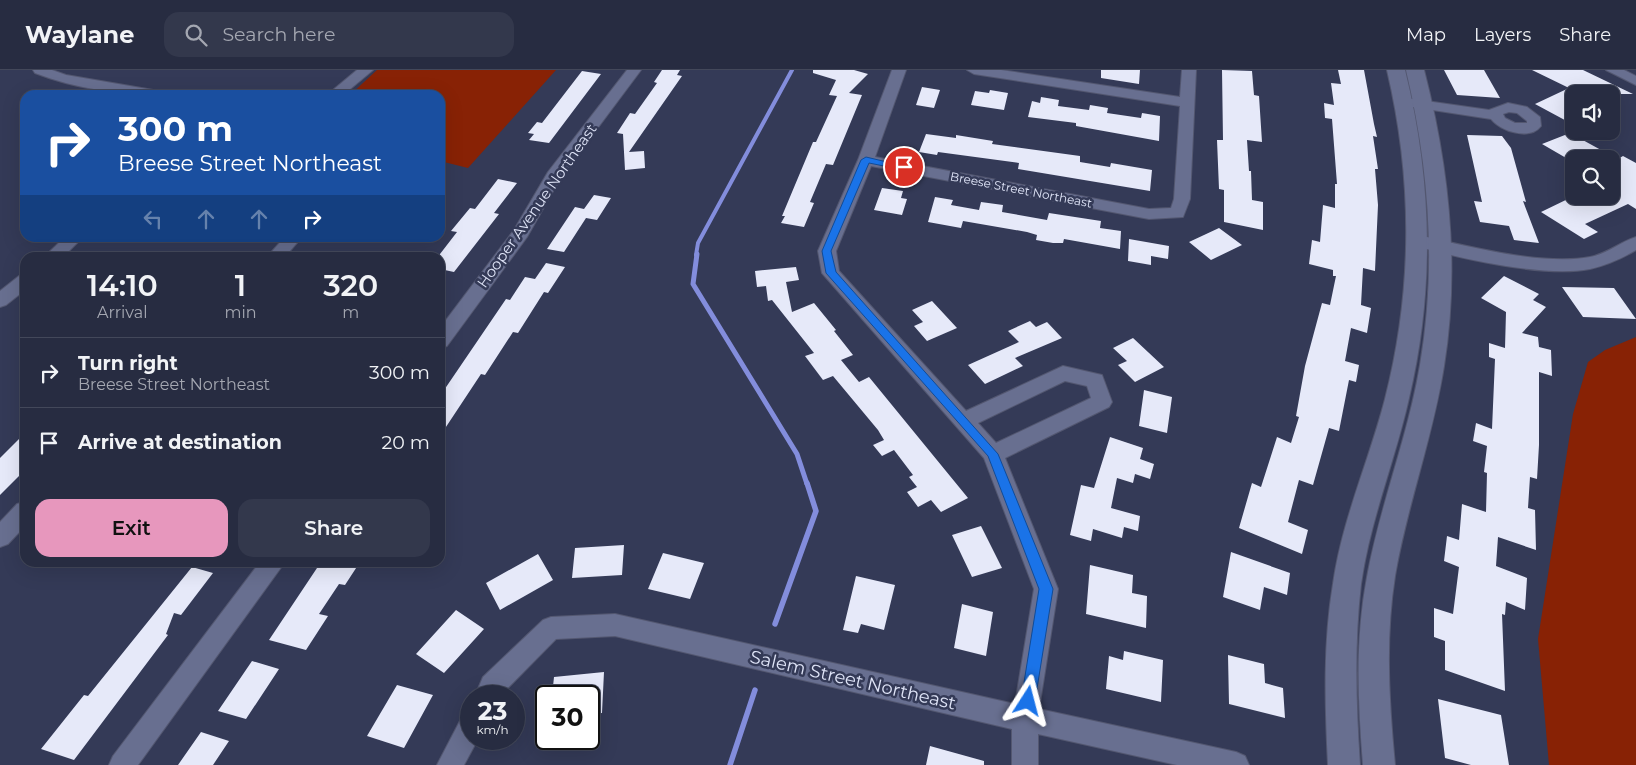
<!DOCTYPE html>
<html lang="en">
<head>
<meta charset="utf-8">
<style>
	body { margin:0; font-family:Montserrat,sans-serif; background:#33384c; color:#f1f3f6; height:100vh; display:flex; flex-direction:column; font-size:19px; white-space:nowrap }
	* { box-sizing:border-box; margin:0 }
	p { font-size:16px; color:#a4a7b1 }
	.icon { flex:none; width:28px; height:28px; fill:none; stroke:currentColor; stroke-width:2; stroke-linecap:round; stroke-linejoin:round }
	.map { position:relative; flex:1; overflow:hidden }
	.panel { position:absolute; left:20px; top:182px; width:425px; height:315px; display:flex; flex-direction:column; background:#272c41; border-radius:15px; box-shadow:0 5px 20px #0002,0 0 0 1px #43485a }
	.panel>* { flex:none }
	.guide { position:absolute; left:20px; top:20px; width:425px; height:152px; border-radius:15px; box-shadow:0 5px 20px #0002,0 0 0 1px #43485a; background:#1a4fa0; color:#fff; overflow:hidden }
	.buttons { position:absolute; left:1565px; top:15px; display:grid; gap:10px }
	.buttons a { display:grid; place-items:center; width:55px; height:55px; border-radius:10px; background:#272c41; box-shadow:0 5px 20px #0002,0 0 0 1px #43485a; font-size:25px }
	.speed { position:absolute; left:460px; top:615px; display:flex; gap:10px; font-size:25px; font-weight:700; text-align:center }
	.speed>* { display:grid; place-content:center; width:65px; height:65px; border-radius:50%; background:#272c41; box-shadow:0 5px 20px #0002,0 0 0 1px #43485a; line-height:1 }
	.speed small { font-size:12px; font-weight:400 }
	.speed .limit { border:2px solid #111; border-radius:8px; background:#fff; color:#111 }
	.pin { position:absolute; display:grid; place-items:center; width:42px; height:42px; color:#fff; margin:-21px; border:2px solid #fff; border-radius:50%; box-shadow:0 1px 5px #0007 }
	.me { position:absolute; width:55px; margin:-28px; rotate:9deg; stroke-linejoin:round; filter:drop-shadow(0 0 4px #0008) }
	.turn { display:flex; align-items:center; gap:18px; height:105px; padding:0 15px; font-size:22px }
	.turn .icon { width:65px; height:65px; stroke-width:2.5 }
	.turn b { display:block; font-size:35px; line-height:42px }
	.lanes { display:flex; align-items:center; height:48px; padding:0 15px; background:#0003; justify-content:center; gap:25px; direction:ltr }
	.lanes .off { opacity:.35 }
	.eta { display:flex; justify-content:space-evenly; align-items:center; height:85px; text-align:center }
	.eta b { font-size:30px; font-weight:600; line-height:35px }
	.button { display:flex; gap:10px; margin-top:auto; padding:10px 15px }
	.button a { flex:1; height:58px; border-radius:15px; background:#e797bd; color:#111; font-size:20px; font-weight:600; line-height:58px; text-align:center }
	.button a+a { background:#33384c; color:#f1f3f6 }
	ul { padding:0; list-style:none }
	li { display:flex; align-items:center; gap:15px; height:70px; padding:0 15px; border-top:1px solid #43485a }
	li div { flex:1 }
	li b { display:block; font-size:19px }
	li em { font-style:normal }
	header { display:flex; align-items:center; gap:30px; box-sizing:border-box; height:70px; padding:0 25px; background:#272c41; border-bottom:1px solid #43485a }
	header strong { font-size:24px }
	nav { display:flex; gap:28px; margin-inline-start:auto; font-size:18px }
	.search { width:350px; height:45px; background:#33384c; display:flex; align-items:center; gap:12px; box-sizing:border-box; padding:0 18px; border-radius:15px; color:#a4a7b1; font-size:19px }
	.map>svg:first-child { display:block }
</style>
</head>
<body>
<header>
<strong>Waylane</strong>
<div class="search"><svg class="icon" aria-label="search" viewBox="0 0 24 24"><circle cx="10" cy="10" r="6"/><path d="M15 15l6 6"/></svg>Search here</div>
<nav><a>Map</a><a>Layers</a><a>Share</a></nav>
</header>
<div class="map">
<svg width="1636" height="695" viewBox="0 0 1636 695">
	<rect width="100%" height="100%" fill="#343a57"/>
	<path fill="#882205" d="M377,0H556L468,98L440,91V25H350Z
		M1636,267V695H1549L1538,569L1573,344L1588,292L1605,280Z"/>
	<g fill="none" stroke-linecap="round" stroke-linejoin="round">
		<path stroke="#838ddc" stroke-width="4" d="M696,185L698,173L792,0"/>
		<path stroke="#838ddc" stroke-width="5" d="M697,184L693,214L797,384L807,414"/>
		<path stroke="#838ddc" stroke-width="5.5" d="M775,554L816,441L807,413
			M730,695L755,620"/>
	</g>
	<path fill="#e6e9f9" d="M662,0H680L677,5L682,6L629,82L644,81L645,98L625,100L623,64L617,63L630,43L635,44L657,13L654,12Z
		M813,0H854L868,4L849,23L862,25L833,95L826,94L810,132L814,133L804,157L781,153L785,146H782L813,72H816L837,26L829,25L836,10L813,3Z
		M1101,0H1140L1139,14L1101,8Z
		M1222,0L1252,1L1254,25L1259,26L1262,72L1247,70L1249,101H1251L1252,130L1263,132V160L1224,152V120L1219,119L1217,70H1223Z
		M1338,0H1364L1374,54L1377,67L1373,66L1378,99H1375L1378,135L1375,201L1363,198L1361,235L1371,238L1367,263L1351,258L1345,291L1359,295L1356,312L1349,310L1339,361L1329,358L1313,415L1299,410L1288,452L1308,460L1302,484L1239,458L1252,413L1261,417L1277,367L1291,373L1299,347L1296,346L1305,296L1322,233L1330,235L1336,206H1333V200L1309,194L1312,170L1320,172L1323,135L1335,138V114H1337L1332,49L1325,48L1324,33L1334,35L1331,13L1341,14Z
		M1444,0H1484L1500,28L1457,25Z
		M1532,0H1583L1633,24H1591L1574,15V55L1535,34L1569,18Z
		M582,1L601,4L549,73L529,70L534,64L528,63L537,52L542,53Z
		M922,17L940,20L934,38L916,35Z
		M990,20L1008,23L1004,40L971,35L975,21L989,23Z
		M1041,27L1059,30L1058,36L1089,40L1090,35L1108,38L1107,43L1141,48L1142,43L1160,46L1159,71L1076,56V53L1028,47L1032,31L1040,33Z
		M1570,63L1601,80L1580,89H1574L1573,92L1542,74Z
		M926,64L956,68V65L993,71L992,74L1080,86V92L1110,97L1111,93L1152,100L1150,121L1018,99L1019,93L938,82L937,85L919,82Z
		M1467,65L1502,66L1511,78L1526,132L1523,131L1539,173L1514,170L1509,156L1480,152L1474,131L1482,132Z
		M1623,86L1636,93V139L1628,134L1585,154L1598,162L1584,169L1541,142L1574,126H1611V93Z
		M498,109L517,113L494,143L499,144L454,202L440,199V184L457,162L451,161L470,138L475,139Z
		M882,118L903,121L901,128L907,129L902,145L874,140Z
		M594,125L611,128L597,150L586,148L564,182L547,179L575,137L584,139Z
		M935,127L953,130L951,135L979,140L981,132L1003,135L1002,142L1047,150L1049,143L1101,151L1100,158L1121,161L1120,179L1064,169L1063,173H1053L1036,170L1037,165L1027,162L963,151L961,158L928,152Z
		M1219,158L1242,175L1211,190L1189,172Z
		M1129,169L1169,176L1168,189L1151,186V195L1128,191Z
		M546,193L565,197L548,223L544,222L518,263L513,262L485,305L481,304L440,366V326L506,229L510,230L525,207L535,209Z
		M796,197L799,210L786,212L792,242L814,233L836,260L834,261L853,285L841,290L859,312L869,307L968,428L941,442L931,430L918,437L907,422L917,417L909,407L913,405L894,380L882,386L873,375L884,370L878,360L833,306L823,310L805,286L814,283L772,230L768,231L766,216L757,217L755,201Z
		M1504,206L1539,224L1533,230L1546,237L1522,263L1538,267L1539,277L1551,280L1552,306L1539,302V375L1537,409L1530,407L1528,438L1535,440L1536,480L1498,467L1496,496L1527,508L1525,540L1506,532L1505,545L1502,544L1505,621L1445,600V571L1434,567V538L1453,544L1459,497L1444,491L1447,466L1459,470L1462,434L1486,442L1487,403L1484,402L1487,376L1473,371L1476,353L1492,359L1495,289L1489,287V273L1505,278L1506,242L1481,228Z
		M1562,217L1614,218L1636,249L1583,247Z
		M932,231L957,258L927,271L914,256L923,252L912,240Z
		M1030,251L1036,257L1047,252L1062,268L1015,288L1023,296L985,314L968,295L1019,272L1008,261Z
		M1133,268L1164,297L1135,312L1118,295L1127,291L1113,278Z
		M1144,320L1172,327L1167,363L1139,356Z
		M25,363V400L0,425V388Z
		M1110,367L1143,378L1140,389L1154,394L1150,409L1135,404L1133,413L1117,408L1111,438L1140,446L1138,461L1124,457L1122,468L1093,459L1091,471L1070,465L1081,415L1094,418Z
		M981,456L1002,498L972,507L952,465Z
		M624,475L622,505L572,508L575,478Z
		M1231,482L1290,503L1287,525L1264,517L1260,540L1223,527Z
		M663,483L704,493L690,529L648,519Z
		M538,484L553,510L500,540L486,513Z
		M321,492H360L345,515L339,514L319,544L328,546L306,580L269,570Z
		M1090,495L1133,505L1132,523L1147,526L1146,558L1086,544Z
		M192,497L213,503L181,545L174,543L166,564L168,565L74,690L41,679L84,625L88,626Z
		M856,506L895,515L884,560L861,554L858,563L843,560Z
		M962,534L993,542L986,586L954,578Z
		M456,540L484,559L444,603L416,584Z
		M1124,581L1163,590L1161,632L1106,619L1109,586L1123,590Z
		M1228,585L1264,594L1265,613L1283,618L1285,648L1229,634Z
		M252,591L279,599L246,649L218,641Z
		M604,602L602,643L589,644V626H552L554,607Z
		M397,615L433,625L404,678L367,666Z
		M1438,629L1501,645L1509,695H1471L1445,688Z
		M201,662L229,671L213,695H178Z
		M930,676L984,691V695H926Z"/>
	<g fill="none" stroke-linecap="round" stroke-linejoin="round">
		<defs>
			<path id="minor" d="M33,0H52L66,5L159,21L166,25C122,25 76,19 35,3Z
				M357,0H373L343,25H327Z
				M627,0H641L561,107L527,167L447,276L440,278V258L514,160L548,102Z
				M892,0H906L875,87L1149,139L1171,138L1174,129L1180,36L974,4L967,0H1001L1180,27L1182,0H1196L1190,129L1183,147L1149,149L871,96L836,181L839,201L966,341L1063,296L1102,305L1112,332L1109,337L1005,388L1058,519L1039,639L1236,682L1245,686L1249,695H1177L1038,664V695H1012V659L615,566L556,569L500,626H475L483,607L543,550L551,547L615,544L1015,634L1034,519L984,388L822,203L818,181L858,90ZM1065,311L1087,316L1091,328L996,373L978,353Z
				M1606,0H1624L1636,6V15Z
				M1405,28L1489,40L1508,33L1527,37L1540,47L1541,56C1530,71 1500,61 1491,49L1400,35L1398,32ZM1509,42L1517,43L1527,51V53H1515L1505,48L1503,44Z
				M1418,165C1467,176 1541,196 1590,187C1607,184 1620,172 1636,167V180C1621,189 1607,195 1590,199C1543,208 1459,188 1412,175L1410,171L1412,167Z
				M64,168H82L62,188H43Z
				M284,168H301L284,188H266Z
				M25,204V220L6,235L0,237V221L19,206Z
				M25,432V456L8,474L0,477V452L17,434Z
				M260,492H285L138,695H109L113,686Z
				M471,643V669H478L464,695H437L462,647Z"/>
			<path id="tertiary" d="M1387,0H1405C1432,109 1435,218 1409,328C1395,391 1370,450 1361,514C1354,574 1356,635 1360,695H1328C1325,635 1323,574 1333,514C1342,450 1369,391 1385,329C1413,219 1413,110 1387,0Z
				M1406,0H1424C1449,97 1460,197 1444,296C1433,367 1407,435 1395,506C1385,569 1389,632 1395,695H1363C1358,632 1355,570 1367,507C1380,435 1408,367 1420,295C1437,196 1429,97 1406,0Z"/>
		</defs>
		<use href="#minor" stroke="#535770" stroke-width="2"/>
		<use href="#tertiary" stroke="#535770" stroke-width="2"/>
		<use href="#minor" fill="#686f90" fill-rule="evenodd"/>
		<use href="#tertiary" fill="#686f90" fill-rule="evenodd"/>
	</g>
	<path fill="#1a73e8" stroke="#114b97" d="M866,87L908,97L904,100L869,93L831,181L836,202L998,384L1053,519L1035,631L1033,636L1028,638L1023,636L1021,631L1039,519L988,386L826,203L822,181L861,90Z"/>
	<g text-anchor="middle" stroke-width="5" stroke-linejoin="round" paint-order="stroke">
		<g font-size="12" fill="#dfe4f7" stroke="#343a57">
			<text transform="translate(1021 120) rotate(11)" y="4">Breese Street Northeast</text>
		</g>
		<g font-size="15" fill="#dfe4f7" stroke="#343a57">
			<text transform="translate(537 136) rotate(-55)" y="5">Hooper Avenue Northeast</text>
		</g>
		<g font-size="18" fill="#dfe4f7" stroke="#343a57">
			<text transform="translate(853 610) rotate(13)" y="6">Salem Street Northeast</text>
		</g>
	</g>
</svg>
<div class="buttons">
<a><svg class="icon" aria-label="sound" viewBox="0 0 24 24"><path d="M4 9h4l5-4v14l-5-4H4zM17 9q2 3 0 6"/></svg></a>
<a><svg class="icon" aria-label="search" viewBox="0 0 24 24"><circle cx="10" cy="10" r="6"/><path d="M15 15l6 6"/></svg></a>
</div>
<div class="speed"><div>23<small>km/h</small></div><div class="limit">30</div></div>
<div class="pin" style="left:904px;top:97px;background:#d93025"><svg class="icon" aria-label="arrive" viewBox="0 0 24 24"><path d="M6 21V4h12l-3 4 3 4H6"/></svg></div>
<svg class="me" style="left:1028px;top:631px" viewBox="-20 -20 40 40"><path d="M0-17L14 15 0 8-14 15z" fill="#1a73e8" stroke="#fff" stroke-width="4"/></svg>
<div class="guide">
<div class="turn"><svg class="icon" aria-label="right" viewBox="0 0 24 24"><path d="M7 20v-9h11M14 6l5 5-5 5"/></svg><div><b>300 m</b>Breese Street Northeast</div></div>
<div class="lanes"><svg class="icon off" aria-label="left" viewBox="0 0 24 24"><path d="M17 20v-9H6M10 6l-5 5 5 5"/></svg><svg class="icon off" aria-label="ahead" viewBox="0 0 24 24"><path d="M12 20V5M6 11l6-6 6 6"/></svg><svg class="icon off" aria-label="ahead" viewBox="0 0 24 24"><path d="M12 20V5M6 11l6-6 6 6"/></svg><svg class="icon" aria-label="right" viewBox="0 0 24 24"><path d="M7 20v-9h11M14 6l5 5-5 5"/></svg></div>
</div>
<section class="panel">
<div class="eta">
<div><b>14:10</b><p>Arrival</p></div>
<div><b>1</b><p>min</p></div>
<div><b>320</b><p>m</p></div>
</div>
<ul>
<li><svg class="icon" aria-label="right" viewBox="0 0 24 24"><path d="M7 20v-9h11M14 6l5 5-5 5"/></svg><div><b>Turn right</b><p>Breese Street Northeast</p></div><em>300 m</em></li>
<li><svg class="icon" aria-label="arrive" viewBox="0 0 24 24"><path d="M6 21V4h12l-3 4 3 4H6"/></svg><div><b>Arrive at destination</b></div><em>20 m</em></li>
</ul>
<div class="button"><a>Exit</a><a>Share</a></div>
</section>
</div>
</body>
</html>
